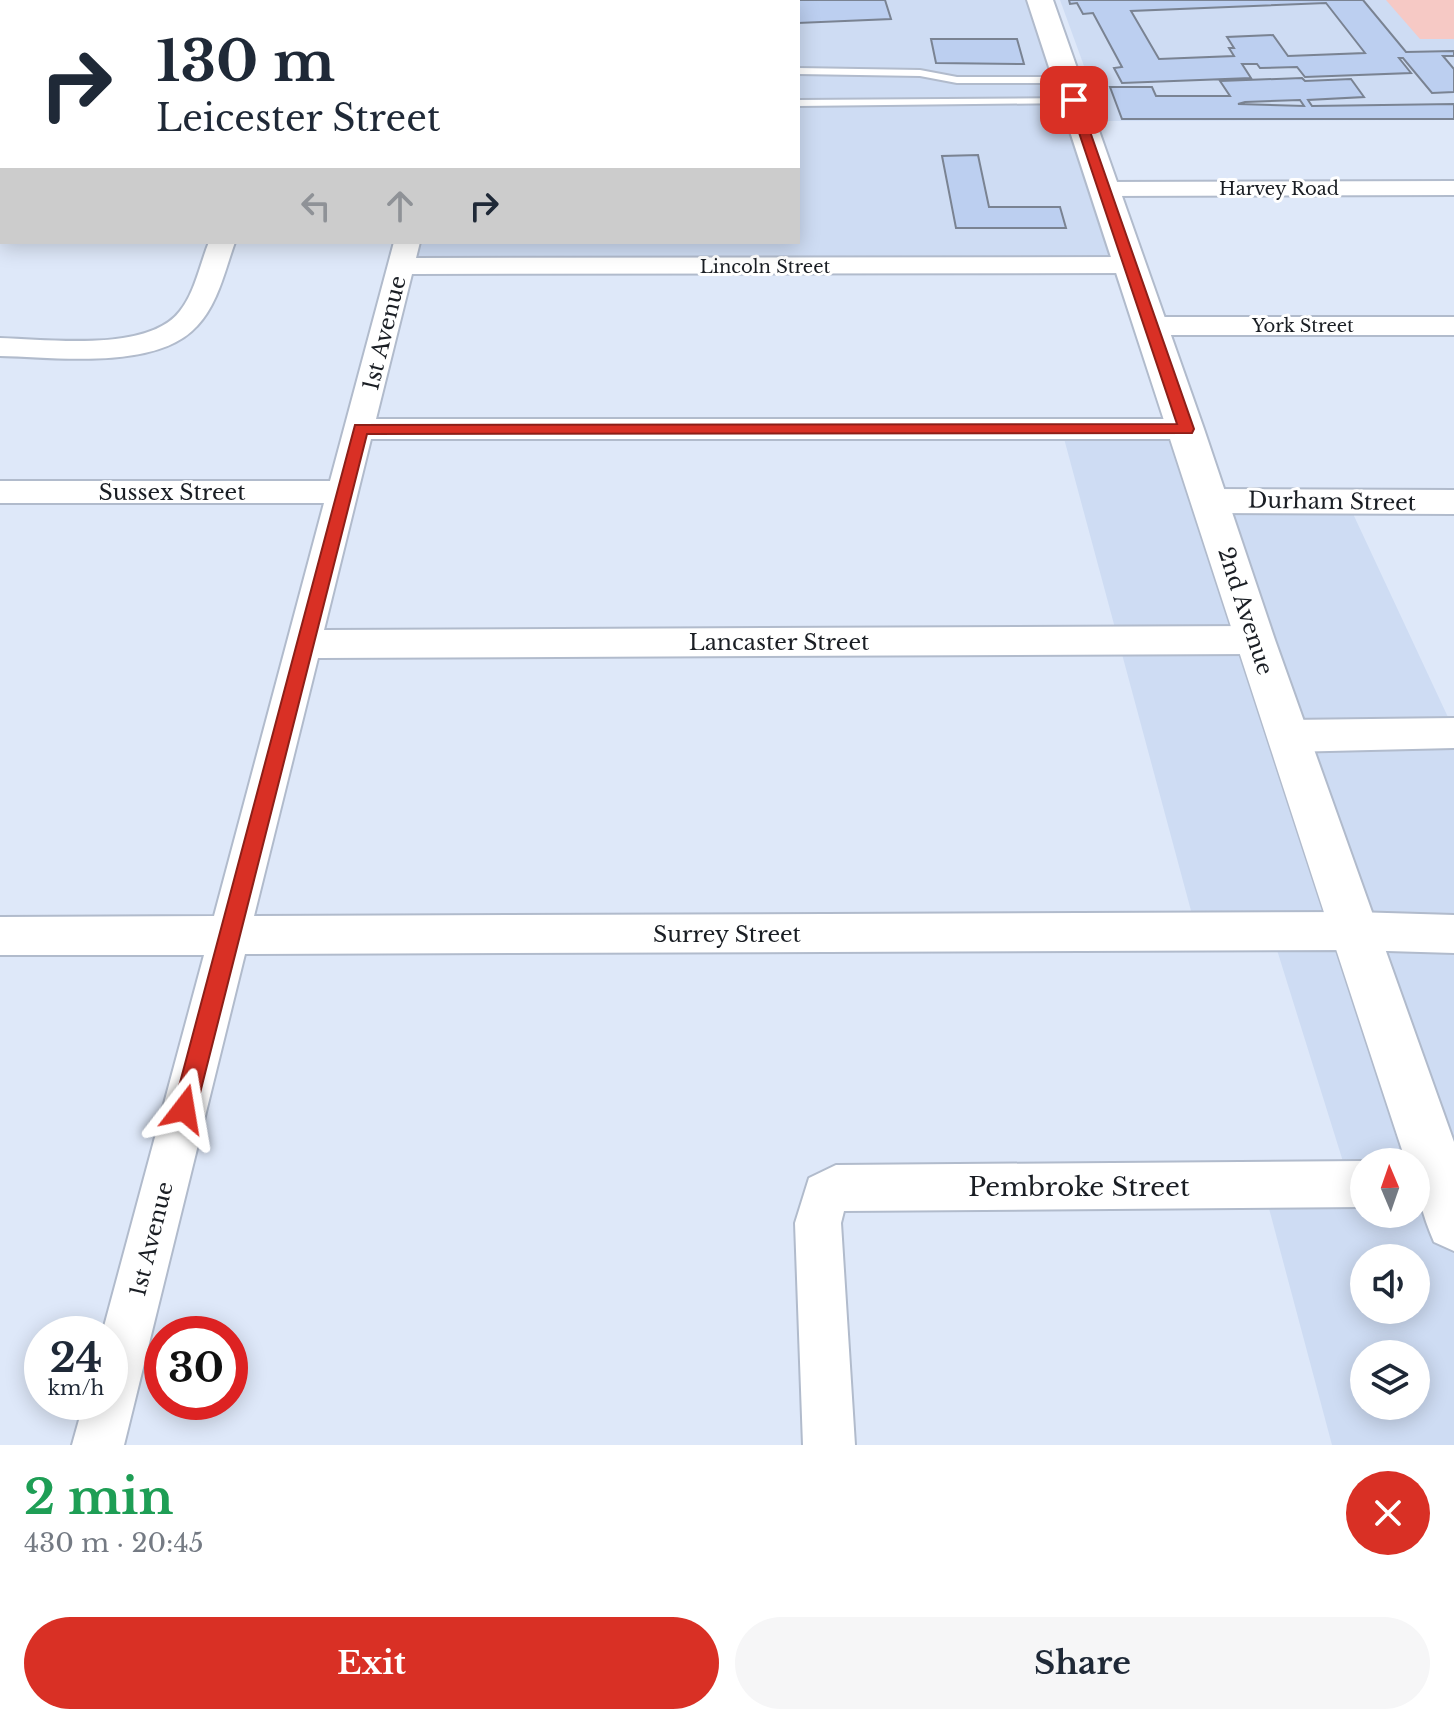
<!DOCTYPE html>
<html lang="en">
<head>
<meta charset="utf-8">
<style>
	body { margin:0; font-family:"Libre Baskerville",serif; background:#f6f6f7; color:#1f2937; height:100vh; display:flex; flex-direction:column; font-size:30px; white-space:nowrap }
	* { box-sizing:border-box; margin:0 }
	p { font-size:26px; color:#747a83 }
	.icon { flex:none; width:44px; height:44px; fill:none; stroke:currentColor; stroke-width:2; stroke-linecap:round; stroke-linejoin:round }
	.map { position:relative; height:1445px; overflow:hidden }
	.drawer { display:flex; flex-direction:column; background:#fff; flex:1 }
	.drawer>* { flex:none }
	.guide { position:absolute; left:0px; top:0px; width:800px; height:244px; box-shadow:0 4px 20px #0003; background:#fff; color:#1f2937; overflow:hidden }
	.needle { width:52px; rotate:358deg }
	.controls { position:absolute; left:1350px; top:1148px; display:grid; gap:16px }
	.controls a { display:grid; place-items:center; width:80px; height:80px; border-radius:50%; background:#fff; box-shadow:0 4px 20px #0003; font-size:40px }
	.speed { position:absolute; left:24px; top:1316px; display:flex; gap:16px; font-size:40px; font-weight:700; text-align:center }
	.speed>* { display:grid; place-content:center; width:104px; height:104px; border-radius:50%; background:#fff; box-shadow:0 4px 20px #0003; line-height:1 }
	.speed small { font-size:20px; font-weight:400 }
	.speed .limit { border:12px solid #d22; background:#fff; color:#111 }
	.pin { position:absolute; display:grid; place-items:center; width:68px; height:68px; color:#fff; margin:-34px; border-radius:16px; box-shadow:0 4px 12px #0006 }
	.me { position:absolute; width:88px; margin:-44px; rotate:14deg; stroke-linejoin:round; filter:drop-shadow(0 0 6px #0008) }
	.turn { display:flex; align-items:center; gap:28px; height:168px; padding:0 24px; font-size:36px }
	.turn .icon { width:104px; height:104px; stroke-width:2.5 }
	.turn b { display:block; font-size:56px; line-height:68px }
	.lanes { display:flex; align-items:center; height:76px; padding:0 24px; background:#0003; justify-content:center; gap:40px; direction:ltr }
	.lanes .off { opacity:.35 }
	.round { display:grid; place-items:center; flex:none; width:84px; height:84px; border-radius:42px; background:#f6f6f7 }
	.overview { display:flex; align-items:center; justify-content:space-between; height:136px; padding:0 24px }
	h1 { font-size:48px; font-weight:800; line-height:60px; color:#1e9e55 }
	.primary-button { display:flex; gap:16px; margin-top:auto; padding:16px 24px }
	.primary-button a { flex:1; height:92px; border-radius:48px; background:#d93025; color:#fff; font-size:32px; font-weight:800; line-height:92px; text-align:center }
	.primary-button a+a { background:#f6f6f7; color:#1f2937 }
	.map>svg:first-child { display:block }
</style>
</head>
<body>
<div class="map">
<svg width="1454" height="1445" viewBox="0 0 1454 1445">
	<rect width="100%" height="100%" fill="#dee8f9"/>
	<path fill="#cedcf3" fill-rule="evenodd" d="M0,0H1040L1130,265L401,266L407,242H798V2H2L0,141Z
		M1060,0H1454V120L1104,121Z
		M1186,429L1210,501L1348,503L1454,730V1445H1332L1263,1186L1350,1184L1272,934L1197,933L1062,431ZM1364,1162H1416V1214H1364ZM1364,1258H1416V1310H1364ZM1364,1354H1416V1406H1364Z"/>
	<path fill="#f6c9c5" d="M1386,0H1454V39H1420Z"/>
	<path fill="#bccff0" stroke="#7a8392" stroke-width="2" fill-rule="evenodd" d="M94,0H180L92,2Z
		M193,0H281L191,2Z
		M514,0H671L513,2Z
		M748,0H885L891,19L798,23V2Z
		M1069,0H1363L1406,52L1454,51V56H1443L1454,69V92L1432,93L1403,58H1399L1411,73L1305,77L1297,67L1260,68L1257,64H1242L1251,78L1122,83L1114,68L1122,67L1093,13L1083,14L1077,3L1070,4ZM1326,3L1365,53L1288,56L1273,35L1227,37L1234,48H1229L1234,56L1159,59L1131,11Z
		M931,39H1017L1024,64L936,63Z
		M1302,78L1305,81L1351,79L1364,97L1308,100L1312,106L1454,104V119H1122L1110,87H1152L1156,96H1230L1220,81ZM1300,100L1304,106L1238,104L1245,102Z
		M978,155L989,207H1060L1066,228H956L942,156Z"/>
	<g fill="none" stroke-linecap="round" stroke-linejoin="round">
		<defs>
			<path id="service" d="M798,68L920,70L957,77H1067L1073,80L1067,83H957L920,76L798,74Z
				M1078,98V102L1074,103L798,106V100Z"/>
			<path id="minor" d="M461,0H481V2H461Z
				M0,134H2V148H0Z
				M1454,181V195L1103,196L1094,194L1091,189L1094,184L1103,182Z
				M209,242H235C225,270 218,304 197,326C157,371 54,357 0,356V338C47,339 148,353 180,311C195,292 200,264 209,242Z
				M394,242H420L416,258L1130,257L1139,259L1143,265L1139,271L1130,273L412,274L376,419H1186L1197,422L1201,429L1197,436L1186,439H371L324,630L1254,626L1266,630L1271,640L1266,650L1254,654L318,658L254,916L1354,912L1454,915V953L1354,950L245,954L124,1445H72L84,1402H110V1334H102L204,955H0V917L214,916L324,503H0V481H330Z
				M1152,317H1454V335H1152L1142,332L1138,326L1142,320Z
				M1210,489L1454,490V514L1210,513L1199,509L1194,501L1199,493Z
				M1454,718V748L1288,752L1275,747L1270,736L1275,725L1288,720Z
				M1364,1161V1207L844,1211L841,1223L855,1445H803L795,1223L809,1178L836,1165Z"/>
			<path id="tertiary" d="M1027,0H1053L1204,429L1275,640L1454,1142V1251L1434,1242C1422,1214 1416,1192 1416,1162H1406C1278,775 1154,387 1027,0Z"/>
		</defs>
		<use href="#service" stroke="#b1bbcc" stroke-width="4"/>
		<use href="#minor" stroke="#b1bbcc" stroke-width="4"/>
		<use href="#tertiary" stroke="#b1bbcc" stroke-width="4"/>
		<use href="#service" fill="#fff" fill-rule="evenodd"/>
		<use href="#minor" fill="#fff" fill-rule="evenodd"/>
		<use href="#tertiary" fill="#fff" fill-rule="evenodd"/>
	</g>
	<path fill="#d93025" stroke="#8d1f18" stroke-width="2" d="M1074,96L1079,100L1194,429L1192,433L367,434L196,1109L192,1117L184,1121L176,1117L173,1109L355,425L1177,424L1068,100Z"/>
	<g text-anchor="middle" stroke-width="6" stroke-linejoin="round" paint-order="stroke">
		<g font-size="18" fill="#1a1e24" stroke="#fff">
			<text x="1279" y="195">Harvey Road</text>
			<text x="765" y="273">Lincoln Street</text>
			<text x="1303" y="332">York Street</text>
		</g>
		<g font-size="22" fill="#1a1e24" stroke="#fff">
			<text transform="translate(384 333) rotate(-76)" y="8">1st Avenue</text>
			<text x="172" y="500">Sussex Street</text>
			<text transform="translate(1332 501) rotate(1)" y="8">Durham Street</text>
			<text transform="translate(1246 611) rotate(72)" y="8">2nd Avenue</text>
			<text x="779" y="650">Lancaster Street</text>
			<text x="727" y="942">Surrey Street</text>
			<text transform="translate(151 1239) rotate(-76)" y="8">1st Avenue</text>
		</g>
		<g font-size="26" fill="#1a1e24" stroke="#fff">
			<text x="1079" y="1196">Pembroke Street</text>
		</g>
	</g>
</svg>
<div class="controls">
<a><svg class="needle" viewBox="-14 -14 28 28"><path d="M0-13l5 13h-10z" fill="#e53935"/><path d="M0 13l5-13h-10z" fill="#747a83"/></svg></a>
<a><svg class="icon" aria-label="sound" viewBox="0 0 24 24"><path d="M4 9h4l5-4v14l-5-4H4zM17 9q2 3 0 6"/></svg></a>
<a><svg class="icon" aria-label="layers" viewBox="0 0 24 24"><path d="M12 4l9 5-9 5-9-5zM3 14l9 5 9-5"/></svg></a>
</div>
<div class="speed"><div>24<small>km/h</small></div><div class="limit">30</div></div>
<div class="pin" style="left:1074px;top:100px;background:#d93025"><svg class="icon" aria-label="arrive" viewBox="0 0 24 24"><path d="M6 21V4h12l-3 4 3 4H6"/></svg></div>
<svg class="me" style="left:184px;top:1109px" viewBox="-20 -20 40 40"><path d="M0-17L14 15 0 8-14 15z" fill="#d93025" stroke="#fff" stroke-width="4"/></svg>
<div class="guide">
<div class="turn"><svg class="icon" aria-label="right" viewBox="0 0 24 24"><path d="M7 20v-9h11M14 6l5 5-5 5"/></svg><div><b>130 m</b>Leicester Street</div></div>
<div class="lanes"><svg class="icon off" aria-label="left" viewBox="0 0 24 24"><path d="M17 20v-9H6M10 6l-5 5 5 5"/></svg><svg class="icon off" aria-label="ahead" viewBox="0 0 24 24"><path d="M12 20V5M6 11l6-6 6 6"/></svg><svg class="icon" aria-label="right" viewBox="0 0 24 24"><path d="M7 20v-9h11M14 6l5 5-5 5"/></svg></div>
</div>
</div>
<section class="drawer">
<div class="overview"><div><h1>2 min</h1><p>430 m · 20:45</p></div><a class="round" style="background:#d93025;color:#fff"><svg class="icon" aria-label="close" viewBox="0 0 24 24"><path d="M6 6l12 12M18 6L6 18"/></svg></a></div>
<div class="primary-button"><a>Exit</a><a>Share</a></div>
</section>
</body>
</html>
